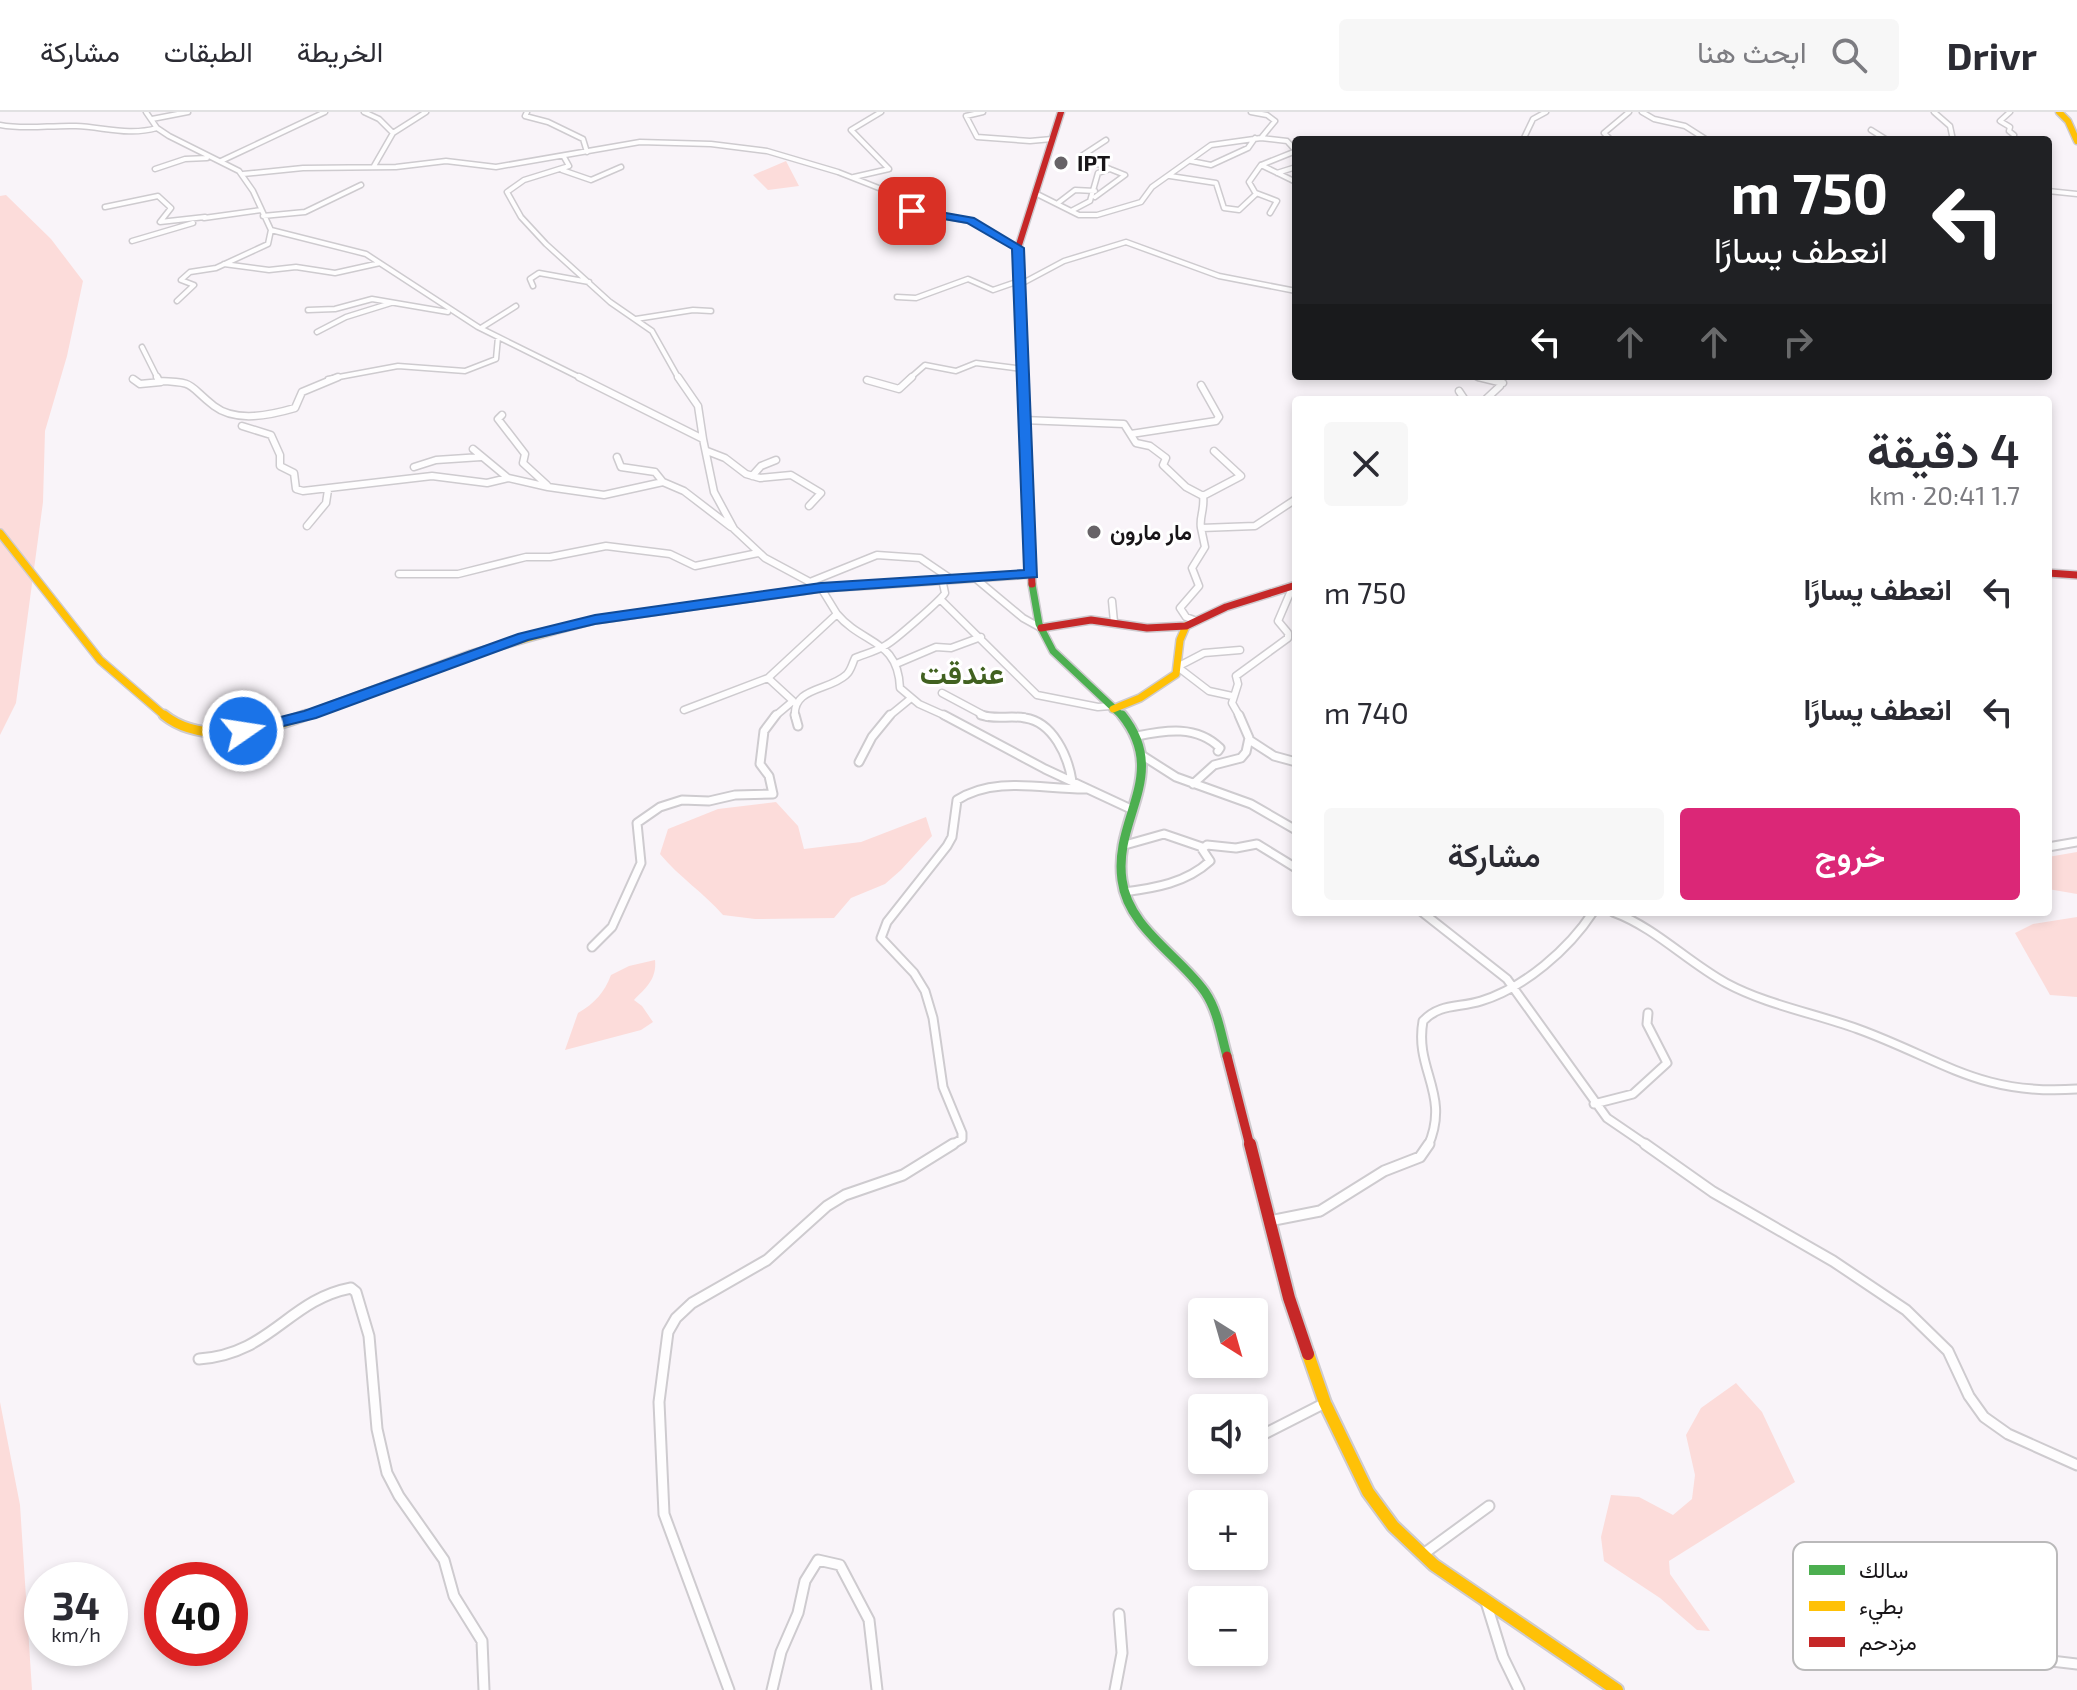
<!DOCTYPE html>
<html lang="ar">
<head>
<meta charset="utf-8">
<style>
	body { margin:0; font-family:"Exo 2",Vazirmatn,sans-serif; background:#f7f7f7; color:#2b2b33; direction:rtl; height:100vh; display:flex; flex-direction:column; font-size:30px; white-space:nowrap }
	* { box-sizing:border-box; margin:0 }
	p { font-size:26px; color:#7c7c81 }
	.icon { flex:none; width:44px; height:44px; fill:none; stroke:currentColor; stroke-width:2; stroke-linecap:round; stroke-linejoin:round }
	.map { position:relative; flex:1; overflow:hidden; direction:ltr }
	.drawer { position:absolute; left:1292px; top:284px; width:760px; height:520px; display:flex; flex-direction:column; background:#fff; border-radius:8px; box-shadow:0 4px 12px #0003; direction:rtl }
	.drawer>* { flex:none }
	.banner { position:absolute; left:1292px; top:24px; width:760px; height:244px; border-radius:8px; box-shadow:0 4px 12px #0003; direction:rtl; background:#202124; color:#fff; overflow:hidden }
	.needle { width:52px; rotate:143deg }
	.tools { position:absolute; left:1188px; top:1186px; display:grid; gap:16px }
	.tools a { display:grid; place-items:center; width:80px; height:80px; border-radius:8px; background:#fff; box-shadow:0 4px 12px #0003; font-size:40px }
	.speed { position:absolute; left:24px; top:1450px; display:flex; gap:16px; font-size:40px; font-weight:700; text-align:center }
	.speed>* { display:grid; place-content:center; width:104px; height:104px; border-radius:50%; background:#fff; box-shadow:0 4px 12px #0003; line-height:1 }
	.speed small { font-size:20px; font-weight:400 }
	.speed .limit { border:12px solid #d22; background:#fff; color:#111 }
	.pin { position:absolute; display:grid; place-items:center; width:68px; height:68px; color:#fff; margin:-34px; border-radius:16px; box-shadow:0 4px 12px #0006 }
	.me { position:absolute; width:88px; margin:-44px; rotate:77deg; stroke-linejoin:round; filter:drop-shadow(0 0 6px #0008) }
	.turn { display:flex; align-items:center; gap:28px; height:168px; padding:0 32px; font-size:36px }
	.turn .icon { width:104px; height:104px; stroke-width:2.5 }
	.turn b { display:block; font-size:56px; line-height:68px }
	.lanes { display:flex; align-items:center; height:76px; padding:0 32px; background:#0003; justify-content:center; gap:40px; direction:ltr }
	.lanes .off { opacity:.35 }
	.round { display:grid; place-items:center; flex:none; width:84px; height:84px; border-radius:8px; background:#f7f7f7 }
	.headline { display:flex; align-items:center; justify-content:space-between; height:136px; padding:0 32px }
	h1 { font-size:48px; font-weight:600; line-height:60px }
	.button { display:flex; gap:16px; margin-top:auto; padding:16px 32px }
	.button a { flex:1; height:92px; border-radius:8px; background:#db2777; color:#fff; font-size:32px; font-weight:600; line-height:92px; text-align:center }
	.button a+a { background:#f7f7f7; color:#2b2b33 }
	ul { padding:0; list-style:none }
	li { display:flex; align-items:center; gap:24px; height:120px; padding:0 32px }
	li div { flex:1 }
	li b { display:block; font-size:30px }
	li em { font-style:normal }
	header { display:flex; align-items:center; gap:48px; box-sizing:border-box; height:112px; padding:0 40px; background:#fff; border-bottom:2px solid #e1e1e2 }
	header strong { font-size:38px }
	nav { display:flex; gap:44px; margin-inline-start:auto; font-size:28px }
	.search { width:560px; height:72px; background:#f7f7f7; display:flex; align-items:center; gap:20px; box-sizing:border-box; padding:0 28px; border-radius:8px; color:#7c7c81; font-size:30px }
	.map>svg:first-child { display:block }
</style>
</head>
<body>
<header>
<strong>Drivr</strong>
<div class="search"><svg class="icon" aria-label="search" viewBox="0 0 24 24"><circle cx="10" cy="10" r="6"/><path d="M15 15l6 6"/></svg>ابحث هنا</div>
<nav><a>الخريطة</a><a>الطبقات</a><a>مشاركة</a></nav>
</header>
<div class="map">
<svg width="2077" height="1578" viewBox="0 0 2077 1578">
	<rect width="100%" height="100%" fill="#f9f4f9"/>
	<path fill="#fcdcda" d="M786,49L799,74L768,78L753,63Z
		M6,83L51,127L83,169L67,244L45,319L43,390L16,591L0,623V84Z
		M776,690L798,714L804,737L861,730L926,705L932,724L901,758L885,772L851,786L834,806L755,807L723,803C704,781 679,765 660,742L668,717L718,697Z
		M2077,740V782L2048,777V745Z
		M2077,805V885L2050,883L2015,821L2033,812Z
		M655,848C657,867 646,876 634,888L642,894L653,910L641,918L565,938L578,901C595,891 604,881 611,863L629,854Z
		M1736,1271L1762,1300L1795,1370L1669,1449L1670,1462L1710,1519L1697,1518L1660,1486L1604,1449L1601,1425L1611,1383L1639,1385L1673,1403L1692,1387L1695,1363L1686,1323L1701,1296Z
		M0,1290L20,1393L32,1578H0Z"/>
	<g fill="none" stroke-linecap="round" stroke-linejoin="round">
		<defs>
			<path id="street-far3" d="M146,0L157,16L169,24L239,59L253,79L271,118L366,142L478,215L583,267
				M364,0L379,7L393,21
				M527,0L525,4L548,10L583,27L587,40
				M983,0L966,4L977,25L1030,29L1052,27
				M1642,0L1654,7L1685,14L1707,28
				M1934,0L1950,14L1953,28
				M2010,0L2000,9L2010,15L2009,19L2014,23
				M152,7L188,0
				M0,13C26,18 50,13 76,14C104,15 128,24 157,16
				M1871,18L1887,28
				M1523,28L1533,7L1546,0
				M1611,28L1604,21L1629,0
				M564,45L569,54L524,68L507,80L521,105L546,132L610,190L652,219L679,267
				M221,49L325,0
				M1191,49L1211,53L1248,36L1255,26
				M1261,53L1296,70
				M374,54L393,21L426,0
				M155,57L185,47L207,46
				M562,58L591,68L621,55
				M1277,61L1296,55
				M243,62L303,56L396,55L446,49L496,55L640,30L711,32L767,39L838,60L894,82L910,98L970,109L1018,136
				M1170,64L1216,71L1224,96L1239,98L1256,82L1249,70L1261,53L1296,39L1287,29L1261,26
				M854,65L889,57L851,18L881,0
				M2048,79L2077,82
				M1035,81L1079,103H1097L1141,90L1152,75L1211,33L1261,26L1275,9L1267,3L1251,0
				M1256,81L1277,89L1270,101
				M1095,85L1125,63L1080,45L1106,28
				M1058,91L1075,78L1095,79
				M105,95L158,84L171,96L160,110L205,105
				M1071,99L1090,89L1098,61L1110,57
				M263,104L305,100L361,73
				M204,106L261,98
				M132,129L193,111
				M224,152L269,158L296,155L335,161L380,151
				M1019,173L1064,149L1126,130L1219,164L1296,179
				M533,174L530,167L539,161L589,170
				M897,185L916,186L968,167L993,178L1019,169
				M177,189L194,173L181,168L190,160L216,156L268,132L271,118
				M308,198L335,197L372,187L448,200
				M636,207L693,198L711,199
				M481,216L516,194
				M317,220L346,205L391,191
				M142,235L158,267
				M1472,264L1487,267
				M328,267L398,254L465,259L496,247L498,225
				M909,267L925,253L956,259L976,251L1023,257
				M1501,267L1502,264"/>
			<path id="street-far2" d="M157,265L159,269C197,270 187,273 214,294C236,311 271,303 295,296L302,280L338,265
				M579,265L703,327L714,380L734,417L765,446L821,476L837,502L768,566L684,598
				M678,265L698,294L703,327
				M1478,265L1503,271
				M133,267L140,272L161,270
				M867,268L899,277L912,265
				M1459,279L1465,288
				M1485,288L1500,274L1502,265
				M502,303L498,307L525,342L523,351L547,373
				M1023,308L1124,312L1136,331L1150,334L1166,346L1163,353L1186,375L1203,384
				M242,314L271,323L280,343V354L294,361L296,377L303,379L432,364L487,371L508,366
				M1131,322L1216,309L1219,305L1201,273
				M473,337L508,366L548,375L604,383L663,370L684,379L731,415
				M707,339L725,346L746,362L760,366L791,363L821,381L809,394
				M617,345L621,355L655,360L663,370
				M414,355L436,348L481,345
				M752,364L761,354L776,348
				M307,414L326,391L328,378
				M1201,416C1199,405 1205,397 1203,384L1241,364L1214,339
				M399,462H458L526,445H550L606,434L670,442L695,454L758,441
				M975,466L1023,506L1041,516
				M810,470L877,443L920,446L951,467
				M941,488L1037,583L1098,595L1110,594
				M1112,489L1114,510
				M837,502C863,533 898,527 900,576L919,592L948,605
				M1194,508L1186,505L1180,496L1199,474L1192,456L1205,435L1201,416L1255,414L1296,387
				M896,552L936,535L951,536L981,525
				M1179,554L1204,541L1240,538
				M1179,556L1209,579L1232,584
				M768,566L793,589L774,605
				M942,581L987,605
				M795,605C792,575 829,579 846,563C851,559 852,552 855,546C865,542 877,539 886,533C894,529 942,487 945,481L942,467
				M888,605L910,587
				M1013,605H1024
				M1240,605L1232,591L1238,572L1236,564L1288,526V521L1278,509L1293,474"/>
			<path id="street-far1" d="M795,603L798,614
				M944,603L1045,657L1133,698
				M981,603C996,608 1010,603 1025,606C1053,610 1068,644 1072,669
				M1137,624C1166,618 1197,613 1220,636L1218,639
				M1251,629L1274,644L1296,650
				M1143,644L1176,665L1251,692L1296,718
				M859,650L872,625L890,603
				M1193,672L1214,653L1241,646L1246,640L1249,626L1239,603
				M1125,733L1164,722L1202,735
				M2048,735L2077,730
				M1124,780C1155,776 1186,771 1210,749L1202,737L1207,733L1236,736L1257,732L1296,756
				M1422,800L1507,867L1607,1006L1648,1034
				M1613,800C1656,816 1686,849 1726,871C1767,893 1814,901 1858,917C1943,948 1980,984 2077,977
				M592,835L612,815L641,751L637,711L660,695L682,688L709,689L735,683L773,682L769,664L760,652L764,619L776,603
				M1594,992L1633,982L1667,951L1647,912L1648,901
				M950,1034L962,1027V1021L943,975L933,906L925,879L914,861L881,826L887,810L947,734L952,725L957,688C996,663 1044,678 1088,677
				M1428,1034C1451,982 1414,958 1423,909C1440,891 1459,896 1481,889C1524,876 1569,837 1593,800"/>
			<path id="street" d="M1645,1032L1713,1080L1833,1149L1906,1198L1948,1239L1969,1284L1984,1305L2008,1322L2077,1353
				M1269,1109L1320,1099L1384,1059L1420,1045L1429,1032
				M199,1247C271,1242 288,1188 351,1176L356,1180L369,1224L377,1317L387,1361L399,1384L444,1448L454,1484L482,1529L484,1578
				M1254,1322H1264L1325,1291
				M1422,1443L1489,1394
				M1486,1490L1503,1545L1519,1578
				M2043,1548L2077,1552
				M729,1578L664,1402L659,1290L668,1220L676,1206L692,1191L767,1148L827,1094L845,1083L903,1063L953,1032
				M772,1578L781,1540L798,1501L805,1469L818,1448L840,1453L869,1508L877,1578
				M1115,1578L1122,1541L1119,1502"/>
			<path id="fast-far1" d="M1032,472L1039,512L1053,539L1123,605
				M564,516L595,508L821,476L873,473"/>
			<path id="fast" d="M1122,603C1170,663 1113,706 1122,768C1128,816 1179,843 1205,880C1218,899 1221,923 1227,944"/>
			<path id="slow-far3" d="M2059,0L2068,9L2077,29"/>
			<path id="slow-far2" d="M0,421L100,548L166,605
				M1113,597L1140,586L1176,562L1180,528L1186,514
				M301,605L471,542L564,516"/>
			<path id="slow-far1" d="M164,603C201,633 265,619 306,603"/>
			<path id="slow" d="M1308,1242L1325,1291L1368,1380L1393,1414L1434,1453L1617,1578"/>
			<path id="jam-far3" d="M1023,267L1018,136L1061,0"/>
			<path id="jam-far2" d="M1023,265L1032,472
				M2048,461L2077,463
				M873,473L1031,462
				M1041,516L1091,508L1147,516L1186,514L1226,495L1296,473"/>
			<path id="jam-far1" d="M1227,944L1250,1034"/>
			<path id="jam" d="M1250,1032L1289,1186L1308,1242"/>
		</defs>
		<use href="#street-far3" stroke="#cecbcf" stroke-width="7"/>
		<use href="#street-far2" stroke="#cecbcf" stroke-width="9"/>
		<use href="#street-far1" stroke="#cecbcf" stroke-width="11"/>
		<use href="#street" stroke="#cecbcf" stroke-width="13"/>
		<use href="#fast-far1" stroke="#cecbcf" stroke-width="10"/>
		<use href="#fast" stroke="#cecbcf" stroke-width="13"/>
		<use href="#slow-far3" stroke="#cecbcf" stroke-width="9"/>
		<use href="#slow-far2" stroke="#cecbcf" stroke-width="10"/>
		<use href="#slow-far1" stroke="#cecbcf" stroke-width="13"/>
		<use href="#slow" stroke="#cecbcf" stroke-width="16"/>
		<use href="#jam-far3" stroke="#cecbcf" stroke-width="9"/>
		<use href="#jam-far2" stroke="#cecbcf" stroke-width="10"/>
		<use href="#jam-far1" stroke="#cecbcf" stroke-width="13"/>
		<use href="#jam" stroke="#cecbcf" stroke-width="16"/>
		<use href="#street-far3" stroke="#fefdfe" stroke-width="4"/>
		<use href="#street-far2" stroke="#fefdfe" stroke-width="6"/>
		<use href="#street-far1" stroke="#fefdfe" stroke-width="7"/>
		<use href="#street" stroke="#fefdfe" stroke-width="9"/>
		<use href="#fast-far1" stroke="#4caf50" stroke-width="7"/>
		<use href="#fast" stroke="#4caf50" stroke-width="9"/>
		<use href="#slow-far3" stroke="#ffc107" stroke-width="6"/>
		<use href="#slow-far2" stroke="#ffc107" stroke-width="7"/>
		<use href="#slow-far1" stroke="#ffc107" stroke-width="9"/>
		<use href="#slow" stroke="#ffc107" stroke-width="12"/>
		<use href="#jam-far3" stroke="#c62828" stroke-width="6"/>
		<use href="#jam-far2" stroke="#c62828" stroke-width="7"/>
		<use href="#jam-far1" stroke="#c62828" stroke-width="9"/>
		<use href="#jam" stroke="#c62828" stroke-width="12"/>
	</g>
	<path fill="#1a73e8" stroke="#114b97" stroke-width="2" d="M912,95L974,106L1024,136L1037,465L821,480L595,512L528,528L316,606L243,624L237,623L235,619L237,616L304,599L518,522L595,503L821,471L1024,458L1012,137L967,111L908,101V96Z"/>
	<g fill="#676367" stroke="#fff" stroke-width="3">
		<circle cx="1061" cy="51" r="8"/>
		<circle cx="1094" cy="420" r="8"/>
	</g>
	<g text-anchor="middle" stroke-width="6" stroke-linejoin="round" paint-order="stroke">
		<g font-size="22" font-weight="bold" fill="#181518" stroke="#fff" text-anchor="start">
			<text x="1077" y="59">IPT</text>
			<text x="1110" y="428">مار مارون</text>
		</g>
		<g font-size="30" font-weight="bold" fill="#416120" stroke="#fff">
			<text x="962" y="572">عندقت</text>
		</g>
	</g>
	<rect x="1793" y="1430" width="264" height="128" rx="12" fill="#fff" stroke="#bab9ba" stroke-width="2"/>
	<rect x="1809" y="1453" width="36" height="10" fill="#4caf50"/>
	<rect x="1809" y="1489" width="36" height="10" fill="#ffc107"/>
	<rect x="1809" y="1525" width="36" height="10" fill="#c62828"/>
	<g font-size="22" fill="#181518">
		<text x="1859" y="1466">سالك</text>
		<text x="1859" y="1502">بطيء</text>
		<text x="1859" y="1538">مزدحم</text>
	</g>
</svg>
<div class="tools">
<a><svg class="needle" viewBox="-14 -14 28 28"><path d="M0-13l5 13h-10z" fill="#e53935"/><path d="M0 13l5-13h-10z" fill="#7c7c81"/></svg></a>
<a><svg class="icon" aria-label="sound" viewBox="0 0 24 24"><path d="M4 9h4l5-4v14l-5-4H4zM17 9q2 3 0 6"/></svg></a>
<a>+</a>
<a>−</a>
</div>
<div class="speed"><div>34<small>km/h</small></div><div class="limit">40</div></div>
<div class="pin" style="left:912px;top:99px;background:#d93025"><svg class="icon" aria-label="arrive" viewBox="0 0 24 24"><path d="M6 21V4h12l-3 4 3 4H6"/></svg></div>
<svg class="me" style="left:243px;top:619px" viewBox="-20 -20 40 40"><circle r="17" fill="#1a73e8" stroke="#fff" stroke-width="3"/><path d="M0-11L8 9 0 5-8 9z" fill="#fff"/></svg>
<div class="banner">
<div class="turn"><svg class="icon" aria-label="left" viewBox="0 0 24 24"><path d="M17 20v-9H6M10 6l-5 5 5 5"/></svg><div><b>750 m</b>انعطف يسارًا</div></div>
<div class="lanes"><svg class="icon" aria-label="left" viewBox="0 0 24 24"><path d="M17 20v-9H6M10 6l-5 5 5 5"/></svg><svg class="icon off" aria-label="ahead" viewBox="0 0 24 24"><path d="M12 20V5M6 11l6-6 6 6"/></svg><svg class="icon off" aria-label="ahead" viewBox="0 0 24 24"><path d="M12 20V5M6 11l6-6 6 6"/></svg><svg class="icon off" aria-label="right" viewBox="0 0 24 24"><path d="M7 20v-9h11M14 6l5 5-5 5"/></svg></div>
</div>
<section class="drawer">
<div class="headline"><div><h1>4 دقيقة</h1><p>1.7 km · 20:41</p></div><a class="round"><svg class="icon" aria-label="close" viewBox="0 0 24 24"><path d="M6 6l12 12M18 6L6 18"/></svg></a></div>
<ul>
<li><svg class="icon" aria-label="left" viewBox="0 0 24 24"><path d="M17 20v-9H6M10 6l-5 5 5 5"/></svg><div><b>انعطف يسارًا</b></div><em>750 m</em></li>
<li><svg class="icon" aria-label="left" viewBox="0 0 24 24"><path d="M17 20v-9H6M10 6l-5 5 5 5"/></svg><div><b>انعطف يسارًا</b></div><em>740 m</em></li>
</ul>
<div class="button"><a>خروج</a><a>مشاركة</a></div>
</section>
</div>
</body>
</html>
